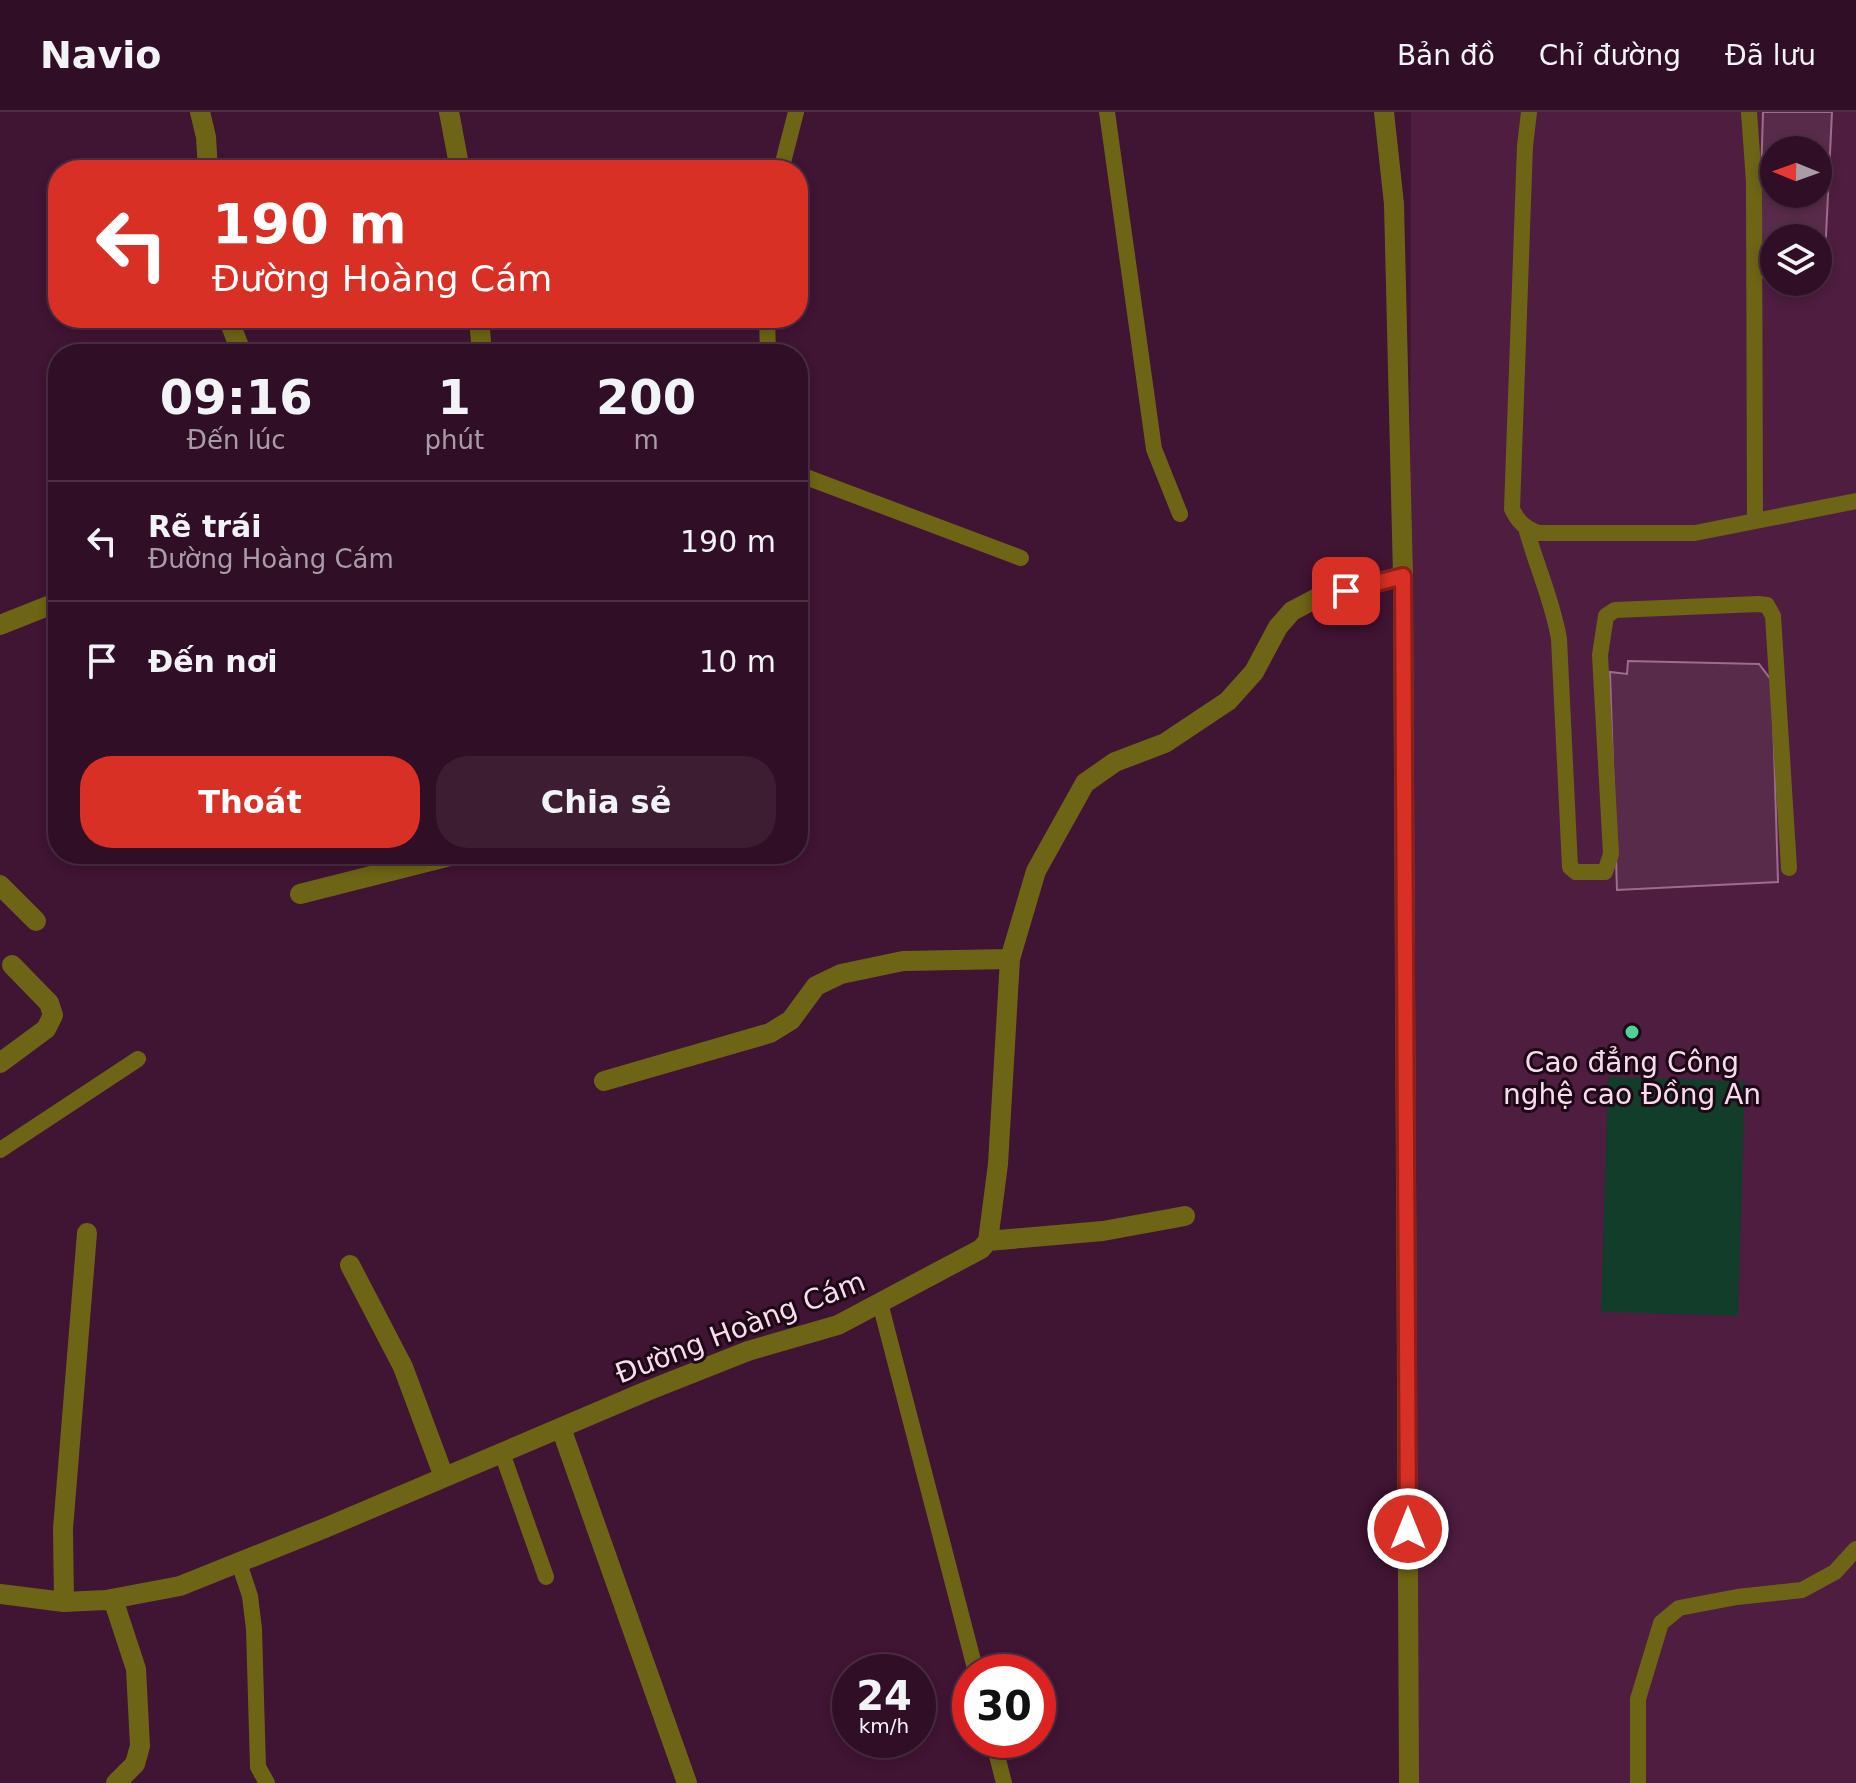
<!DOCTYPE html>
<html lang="vi">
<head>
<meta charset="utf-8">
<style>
	body { margin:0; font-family:"DejaVu Sans",sans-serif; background:#3c1d32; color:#f1f3f6; height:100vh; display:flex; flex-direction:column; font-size:30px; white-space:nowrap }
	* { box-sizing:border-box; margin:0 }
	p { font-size:26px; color:#a89ca7 }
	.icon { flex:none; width:44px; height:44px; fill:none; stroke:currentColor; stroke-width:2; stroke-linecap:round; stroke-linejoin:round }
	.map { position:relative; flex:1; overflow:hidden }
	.drawer { position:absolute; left:48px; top:232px; width:760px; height:520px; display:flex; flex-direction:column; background:#300f26; border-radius:32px; box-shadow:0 4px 12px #0003,0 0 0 2px #4b2f43 }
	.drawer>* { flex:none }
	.top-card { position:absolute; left:48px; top:48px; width:760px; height:168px; border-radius:32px; box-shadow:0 4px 12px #0003,0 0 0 2px #4b2f43; background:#d93025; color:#fff; overflow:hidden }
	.needle { width:52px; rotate:271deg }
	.controls { position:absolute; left:1760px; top:24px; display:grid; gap:16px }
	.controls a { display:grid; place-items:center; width:72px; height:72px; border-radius:50%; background:#300f26; box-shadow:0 4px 12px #0003,0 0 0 2px #4b2f43; font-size:40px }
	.speed { position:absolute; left:832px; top:1542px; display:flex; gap:16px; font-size:40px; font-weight:700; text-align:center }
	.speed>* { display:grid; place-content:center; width:104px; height:104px; border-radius:50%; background:#300f26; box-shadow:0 4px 12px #0003,0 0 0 2px #4b2f43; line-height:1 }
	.speed small { font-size:20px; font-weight:400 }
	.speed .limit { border:12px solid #d22; background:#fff; color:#111 }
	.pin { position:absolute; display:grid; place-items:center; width:68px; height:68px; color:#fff; margin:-34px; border-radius:16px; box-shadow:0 4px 12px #0006 }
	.me { position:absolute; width:88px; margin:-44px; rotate:0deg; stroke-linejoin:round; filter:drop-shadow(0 0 6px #0008) }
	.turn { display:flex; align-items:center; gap:28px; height:168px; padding:0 32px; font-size:36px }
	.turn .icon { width:104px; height:104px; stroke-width:2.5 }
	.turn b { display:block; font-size:56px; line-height:68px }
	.eta { display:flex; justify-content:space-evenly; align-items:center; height:136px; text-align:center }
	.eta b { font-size:48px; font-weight:700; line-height:56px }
	.action { display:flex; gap:16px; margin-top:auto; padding:16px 32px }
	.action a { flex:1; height:92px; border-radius:32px; background:#d93025; color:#fff; font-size:32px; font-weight:700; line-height:92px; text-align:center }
	.action a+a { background:#3c1d32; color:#f1f3f6 }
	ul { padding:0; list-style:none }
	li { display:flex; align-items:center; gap:24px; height:120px; padding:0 32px; border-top:2px solid #4b2f43 }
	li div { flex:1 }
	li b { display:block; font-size:30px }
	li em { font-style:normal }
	header { display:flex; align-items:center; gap:48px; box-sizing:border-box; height:112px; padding:0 40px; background:#300f26; border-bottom:2px solid #4b2f43 }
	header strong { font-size:38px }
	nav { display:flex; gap:44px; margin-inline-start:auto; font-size:28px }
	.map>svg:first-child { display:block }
</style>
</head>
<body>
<header>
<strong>Navio</strong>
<nav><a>Bản đồ</a><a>Chỉ đường</a><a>Đã lưu</a></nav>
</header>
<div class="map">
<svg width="1856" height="1671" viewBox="0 0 1856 1671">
	<rect width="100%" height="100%" fill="#401433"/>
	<path fill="#4f1d40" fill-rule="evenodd" d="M1411,0H1856V1671H1407ZM1774,38H1818V82H1774ZM1774,126H1818V170H1774Z"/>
	<path fill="#123d2a" d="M1608,965L1745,969L1738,1204L1601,1200Z"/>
	<path fill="#592b4a" stroke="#a06c8d" stroke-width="2" fill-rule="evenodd" d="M1763,0H1832L1824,165H1818V126H1774V165H1758ZM1774,38H1818V82H1774Z
		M1628,549L1759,552L1772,569L1778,770L1617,778L1610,560L1627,562Z"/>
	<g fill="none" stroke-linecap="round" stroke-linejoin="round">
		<path stroke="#6e6415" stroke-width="16" d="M1107,0L1154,337L1180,402
			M1529,0L1525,34L1512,397C1518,410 1525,416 1538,421H1695L1856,389
			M1749,0L1754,70L1755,409
			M781,58L796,0
			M767,206L768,242
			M798,362L1021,446
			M1526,416C1536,453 1553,490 1559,527L1570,755L1576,760H1605L1611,742L1600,543L1606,504L1615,498L1758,492L1767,493L1773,504L1789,756
			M0,1038L138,947
			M880,1191L976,1560
			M502,1341L546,1465
			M239,1451L250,1484L254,1517L258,1655L267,1671
			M993,1628L1004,1671
			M1638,1671V1587L1661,1511L1679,1496L1737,1485L1802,1478L1835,1460L1856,1437"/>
		<path stroke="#6e6415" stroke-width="20" d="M200,0L206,25L208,58
			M449,0L460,58
			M1384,0L1394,92L1403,464L1409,1671
			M228,206L242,242
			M479,206L482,242
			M0,513L58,490
			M0,773L36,809
			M300,782L458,742
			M0,951L46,917L53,903L49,891L12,853
			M604,969L770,921L791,908L816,874L841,862L903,849L1010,847
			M988,1129L1103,1119L1185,1104
			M350,1153L403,1255L444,1365
			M561,1316L687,1671
			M0,1482L64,1490L106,1488L180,1474L325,1416L647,1279L748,1239L838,1213L981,1137L988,1129L998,1052L1010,847L1036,759L1085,671L1115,650L1165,631L1228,589L1254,560L1278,515L1292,499L1317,486L1403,464
			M113,1487L136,1557L140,1634L135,1652L116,1671
			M64,1490L63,1417L87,1121"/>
	</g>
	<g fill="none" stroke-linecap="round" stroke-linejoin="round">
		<defs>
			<path id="route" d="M1346,479L1403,464L1408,1417"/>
		</defs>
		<use href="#route" stroke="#8d1f18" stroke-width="20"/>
		<use href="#route" stroke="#d93025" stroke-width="14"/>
	</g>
	<circle fill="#4dd39a" stroke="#1c0915" stroke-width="3" cx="1632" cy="920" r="8"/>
	<g text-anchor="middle" stroke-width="6" stroke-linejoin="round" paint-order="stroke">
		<g font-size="28" fill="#f8dbec" stroke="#1c0915">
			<text x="1632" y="960">Cao đẳng Công<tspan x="1632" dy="32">nghệ cao Đồng An</tspan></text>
		</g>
		<g font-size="28" fill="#f8dbec" stroke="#1c0915">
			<text transform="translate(740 1215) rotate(-21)" y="10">Đường Hoàng Cám</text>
		</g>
	</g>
</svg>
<div class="controls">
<a><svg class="needle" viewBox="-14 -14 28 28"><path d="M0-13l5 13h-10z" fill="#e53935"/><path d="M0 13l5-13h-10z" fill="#a89ca7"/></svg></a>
<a><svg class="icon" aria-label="layers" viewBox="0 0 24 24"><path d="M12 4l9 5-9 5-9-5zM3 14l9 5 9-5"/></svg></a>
</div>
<div class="speed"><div>24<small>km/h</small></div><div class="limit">30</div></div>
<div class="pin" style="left:1346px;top:479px;background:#d93025"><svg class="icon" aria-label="arrive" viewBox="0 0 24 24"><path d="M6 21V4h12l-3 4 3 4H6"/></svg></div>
<svg class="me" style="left:1408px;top:1417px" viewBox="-20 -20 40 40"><circle r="17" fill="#d93025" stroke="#fff" stroke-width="3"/><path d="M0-11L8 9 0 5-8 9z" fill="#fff"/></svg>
<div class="top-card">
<div class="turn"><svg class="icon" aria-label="left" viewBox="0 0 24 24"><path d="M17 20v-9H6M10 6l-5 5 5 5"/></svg><div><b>190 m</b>Đường Hoàng Cám</div></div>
</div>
<section class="drawer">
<div class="eta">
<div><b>09:16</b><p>Đến lúc</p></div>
<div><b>1</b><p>phút</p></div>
<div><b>200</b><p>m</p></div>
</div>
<ul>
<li><svg class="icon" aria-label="left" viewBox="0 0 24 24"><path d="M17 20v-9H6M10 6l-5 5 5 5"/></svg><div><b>Rẽ trái</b><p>Đường Hoàng Cám</p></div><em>190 m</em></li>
<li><svg class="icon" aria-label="arrive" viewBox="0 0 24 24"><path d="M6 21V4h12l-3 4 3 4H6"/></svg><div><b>Đến nơi</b></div><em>10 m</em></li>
</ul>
<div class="action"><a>Thoát</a><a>Chia sẻ</a></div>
</section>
</div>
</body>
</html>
